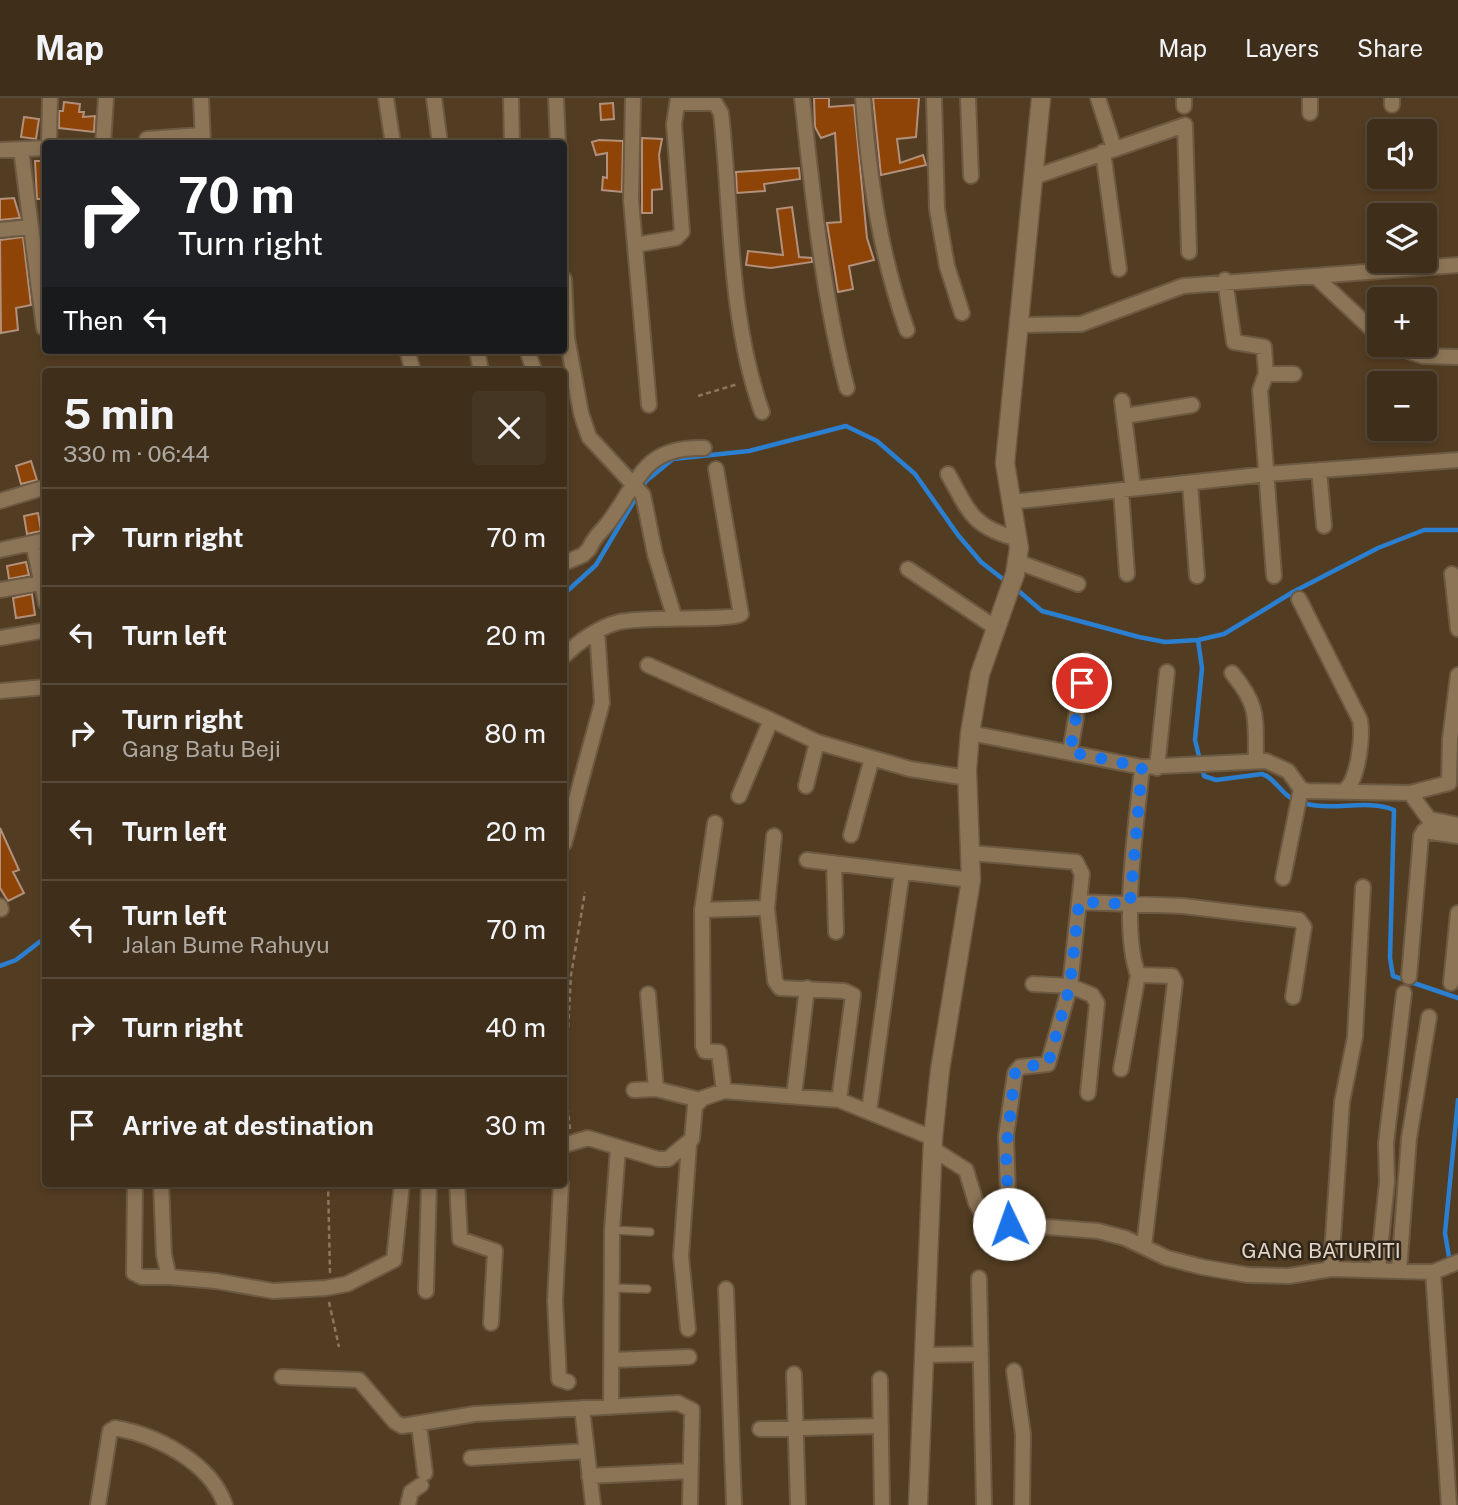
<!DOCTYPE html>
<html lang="en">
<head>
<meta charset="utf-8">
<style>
	body { margin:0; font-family:"Public Sans",sans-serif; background:#453623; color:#f1f3f6; height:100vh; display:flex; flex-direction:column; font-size:26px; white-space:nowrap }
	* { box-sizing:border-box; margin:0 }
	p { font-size:23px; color:#ada8a2 }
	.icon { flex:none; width:38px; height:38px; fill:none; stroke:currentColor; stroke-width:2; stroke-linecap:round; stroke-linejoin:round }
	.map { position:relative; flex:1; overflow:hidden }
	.drawer { position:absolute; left:42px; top:270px; width:525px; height:819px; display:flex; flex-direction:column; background:#3e2e1a; border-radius:7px; box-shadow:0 4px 10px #0003,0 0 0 2px #574a39 }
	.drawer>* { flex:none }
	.top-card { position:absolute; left:42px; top:42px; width:525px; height:214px; border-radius:7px; box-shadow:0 4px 10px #0003,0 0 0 2px #574a39; background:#202124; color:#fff; overflow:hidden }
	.fabs { position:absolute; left:1367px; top:21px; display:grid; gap:14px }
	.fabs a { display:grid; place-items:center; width:70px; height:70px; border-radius:7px; background:#3e2e1a; box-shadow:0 4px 10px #0003,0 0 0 2px #574a39; font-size:35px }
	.pin { position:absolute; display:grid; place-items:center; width:60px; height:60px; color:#fff; margin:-30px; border:4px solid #fff; border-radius:50%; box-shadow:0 2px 7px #0007 }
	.me { position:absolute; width:77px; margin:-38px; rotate:357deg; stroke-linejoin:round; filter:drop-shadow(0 0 5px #0008) }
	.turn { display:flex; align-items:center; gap:24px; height:147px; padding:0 21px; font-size:32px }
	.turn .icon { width:91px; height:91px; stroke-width:2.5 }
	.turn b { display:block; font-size:49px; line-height:60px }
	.then { display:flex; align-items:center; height:66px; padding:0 21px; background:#0003; gap:14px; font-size:26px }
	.round { display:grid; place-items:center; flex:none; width:74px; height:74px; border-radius:7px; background:#453623 }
	.summary { display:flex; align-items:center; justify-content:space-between; height:119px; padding:0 21px }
	h1 { font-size:42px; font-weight:700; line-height:52px }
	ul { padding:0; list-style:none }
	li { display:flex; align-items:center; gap:21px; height:98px; padding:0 21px; border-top:2px solid #574a39 }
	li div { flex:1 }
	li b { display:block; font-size:26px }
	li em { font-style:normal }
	header { display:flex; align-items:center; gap:42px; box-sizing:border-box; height:98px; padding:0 35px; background:#3e2e1a; border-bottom:2px solid #574a39 }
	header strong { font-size:33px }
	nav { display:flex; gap:38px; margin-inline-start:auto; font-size:24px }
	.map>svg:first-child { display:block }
</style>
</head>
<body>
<header>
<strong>Map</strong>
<nav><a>Map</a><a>Layers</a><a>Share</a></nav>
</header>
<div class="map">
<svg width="1458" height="1407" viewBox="0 0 1458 1407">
	<rect width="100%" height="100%" fill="#533d22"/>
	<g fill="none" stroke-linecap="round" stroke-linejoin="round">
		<path stroke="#2b7fd1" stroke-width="4.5" d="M1015,490L1042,513L1139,539L1165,544L1198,542L1224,536L1293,494L1378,450L1424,432H1458
			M564,496L596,467L646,383L673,361L749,353L846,328L877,343L915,376L958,437L981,464L1008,485
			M1198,542L1202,570L1195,642L1204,678L1216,682L1262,676C1275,680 1280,694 1291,700C1323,718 1362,699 1394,712L1390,860L1393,878L1458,900
			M0,868L16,862L46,839
			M1454,1162L1449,1159L1445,1135L1458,1002"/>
	</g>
	<path fill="#8d4406" stroke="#b2907c" stroke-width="2" d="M814,0H829V9L854,7L867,140L874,162L849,168L853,191L838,194L827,125L841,124L835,35L821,40L815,29Z
		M873,0H919L916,39L897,41L900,65L923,57L926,67L881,77Z
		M64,4L80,6L79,14H84L83,19L95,18L94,34L59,30V13H63Z
		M613,5L614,21L601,22L600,6Z
		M24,19L39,21L36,41L21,39Z
		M642,40L662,41L659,57L662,91L652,92V115H642Z
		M599,42L623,43L622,94L602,92L603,79L607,80V55L596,57L592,44Z
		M35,63H46V101H37Z
		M799,70L800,81L764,86L765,93L737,95L736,74Z
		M14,100L20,120L0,122V101Z
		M792,109L799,159L812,160V164L771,170L746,167L748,153L783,157L777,111Z
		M23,139L31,207L16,210L18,232L1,235L0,142Z
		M31,363L37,382L21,386L16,368Z
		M38,415L41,433L27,436L24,418Z
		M26,464L29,477L9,481L7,468Z
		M32,496L35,517L16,520L13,500Z
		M0,730L19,772L13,774L24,795L8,803L0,790Z"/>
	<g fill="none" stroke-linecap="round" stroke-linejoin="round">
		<defs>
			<path id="service" d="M612,1132L650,1134
				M612,1190L647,1191"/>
			<path id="minor" d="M201,0L203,44
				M386,0L393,46
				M434,0L440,46
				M511,0L512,46
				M556,0L558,46
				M633,0L631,102L649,307
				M802,0C813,98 822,194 847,290
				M863,0C869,80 880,156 907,232
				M934,0L937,111L947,168L962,215
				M968,0L971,78
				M1098,0L1114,50
				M1184,0V8
				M678,5H715L721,15C732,115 728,218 762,314
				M1392,7V0
				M1310,15V0
				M147,41L202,37
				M49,46L50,0
				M103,46L106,0
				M21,51L44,230
				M0,52L46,50
				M1103,54L1119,171
				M1034,79L1185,27L1189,154
				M0,132L30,129
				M635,147L676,140L682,134L674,26L678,0
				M1315,178L1379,238
				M564,181L567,240L581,315L589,339L643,397L655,456L674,518
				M1225,182L1234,244L1264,249L1266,276H1294
				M1020,227L1081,226L1183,188L1458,167
				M1390,247L1423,258L1458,259
				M407,252L413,273
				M477,252L481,273
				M527,252L534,272
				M1266,276L1260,292L1274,478
				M1122,303L1133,390
				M1125,318L1192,307
				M1319,372L1324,428
				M948,376C970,415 972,429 1018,441
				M1190,385L1197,478
				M1121,392L1127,476
				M0,403L46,389
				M1011,404L1268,376L1458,362
				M33,445L46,505
				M0,452L46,442
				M1018,464L1078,486
				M564,465L583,457L589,451C594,439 601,434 608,425C640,383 642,348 704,350
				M908,471L996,530
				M1452,476L1458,531
				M0,492L46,484
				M1299,501L1360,622C1363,638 1358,683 1345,692
				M0,540L46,532
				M564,558C578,544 599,529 619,524C642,518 733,523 741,516L716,371
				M648,567L771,622
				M1232,575C1260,609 1255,619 1256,662
				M0,593L46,589
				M970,635L1142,669L1266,663L1288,673L1301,691L1307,693L1410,695L1449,685L1450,641L1458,577
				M1070,654L1086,562
				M1157,670L1167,574
				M806,688L817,644L910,671L968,680
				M1410,695L1429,721L1431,732
				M739,698L771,622L817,644
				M1429,721L1458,727
				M715,725L702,812L767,810L775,883L780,890L844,893L853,897L839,1002
				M851,737L872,660
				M564,746L602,605L597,533
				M971,755L1076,764L1082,776L1079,804L1183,808L1299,822L1304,829L1293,899
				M807,762L971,782
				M834,765L836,834
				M1283,780L1301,691
				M1079,804L1070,888L1092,897L1097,905L1088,995
				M0,808L1,811
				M767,810L774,738
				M702,812L703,948L705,953L719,954L724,993
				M1138,877L1172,878L1175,884L1144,1148
				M1409,879L1421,738L1424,733L1458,738
				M1451,885L1458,815
				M648,896L656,991
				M1121,971L1138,877C1120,829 1137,723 1142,669
				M634,992L656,991L700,1002
				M794,998L807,890
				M869,1013L902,774
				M564,1047L588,1040L658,1061H668L692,1041L695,1008L703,1000L724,993L839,1002L933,1040
				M933,1051L966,1072L976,1105L981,1114L991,1120L1009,1126L1098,1133L1125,1140L1167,1160L1202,1169L1248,1177L1289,1178L1331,1171L1433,1174L1458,1164
				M135,1085L134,1175L142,1179H169
				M161,1085L164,1157L169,1179L216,1183L273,1193L326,1190L347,1186L394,1162L402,1085
				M457,1085L460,1141L495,1153L491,1225
				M561,1085L555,1203L559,1281L568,1284
				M1009,1126L1006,1038L1015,975L1020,969L1048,966L1070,888L1033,886
				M1331,1171L1342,1004L1355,939L1363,789
				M1378,1171L1387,1084L1386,1045L1404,895
				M1399,1173L1409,1040L1429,919
				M1433,1174L1449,1407
				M979,1180L984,1407
				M726,1191L734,1407
				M426,1193L429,1085
				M688,1231L681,1158L689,1046
				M925,1257L979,1256
				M612,1262L689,1259
				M1014,1273L1023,1336L1022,1407
				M794,1276L798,1407
				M282,1279L359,1282L395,1324L402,1328L475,1316L678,1305L692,1312L690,1407
				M880,1281L882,1407
				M611,1309L612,1132L618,1050
				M582,1310L593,1407
				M419,1327L425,1375
				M760,1331L881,1328
				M471,1360L586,1353
				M589,1378L690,1373
				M98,1407L110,1333L115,1330C157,1337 211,1365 225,1407
				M408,1407L411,1394L421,1387"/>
			<path id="tertiary" d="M918,1407L933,1040L940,972L971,782L967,672L970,635L980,576L1015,476L1019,450L1005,365L1041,0"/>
		</defs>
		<use href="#service" stroke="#6b5941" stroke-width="10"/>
		<use href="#minor" stroke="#6b5941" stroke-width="18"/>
		<use href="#tertiary" stroke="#6b5941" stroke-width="21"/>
		<path stroke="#8a7761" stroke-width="2.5" stroke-dasharray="5 3.5" stroke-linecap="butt" d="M698,298L738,286
			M570,1031L565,987L571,877L585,794
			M328,1085L330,1175
			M329,1204L339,1249"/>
		<use href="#service" stroke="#8c7457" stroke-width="7"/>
		<use href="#minor" stroke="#8c7457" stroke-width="14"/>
		<use href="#tertiary" stroke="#8c7457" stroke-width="18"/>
	</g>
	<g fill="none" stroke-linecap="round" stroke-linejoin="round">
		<path stroke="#1a73e8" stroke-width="12" stroke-dasharray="0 21.6" d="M1009,1126L1006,1053L1015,975L1020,969L1048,966L1070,888L1079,804L1130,806L1142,669L1070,654L1082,585"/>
	</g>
	<g text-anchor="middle" stroke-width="5" stroke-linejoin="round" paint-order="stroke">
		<g font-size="21" fill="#e1d4c5" stroke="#30261a">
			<text x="1321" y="1160">GANG BATURITI</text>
		</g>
	</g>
</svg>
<div class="fabs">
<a><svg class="icon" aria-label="sound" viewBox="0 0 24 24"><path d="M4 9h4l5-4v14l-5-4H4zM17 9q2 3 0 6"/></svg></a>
<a><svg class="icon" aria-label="layers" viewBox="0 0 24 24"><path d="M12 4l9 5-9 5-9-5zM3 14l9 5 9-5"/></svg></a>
<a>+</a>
<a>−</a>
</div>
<div class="pin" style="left:1082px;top:585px;background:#d93025"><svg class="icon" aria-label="arrive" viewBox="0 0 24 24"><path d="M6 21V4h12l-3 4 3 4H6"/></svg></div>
<svg class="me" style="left:1009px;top:1126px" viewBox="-20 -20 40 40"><circle r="19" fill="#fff"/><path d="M0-13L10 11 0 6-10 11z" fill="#1a73e8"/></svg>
<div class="top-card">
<div class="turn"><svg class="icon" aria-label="right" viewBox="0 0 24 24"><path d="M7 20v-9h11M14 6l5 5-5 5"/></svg><div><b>70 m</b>Turn right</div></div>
<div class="then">Then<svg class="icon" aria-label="left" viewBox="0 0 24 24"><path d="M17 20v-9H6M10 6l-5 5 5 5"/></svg></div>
</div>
<section class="drawer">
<div class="summary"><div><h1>5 min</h1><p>330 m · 06:44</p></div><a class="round"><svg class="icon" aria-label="close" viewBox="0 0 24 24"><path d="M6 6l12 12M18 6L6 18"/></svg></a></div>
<ul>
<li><svg class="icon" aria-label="right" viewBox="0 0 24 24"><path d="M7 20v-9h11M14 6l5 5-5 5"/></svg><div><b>Turn right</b></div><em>70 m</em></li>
<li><svg class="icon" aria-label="left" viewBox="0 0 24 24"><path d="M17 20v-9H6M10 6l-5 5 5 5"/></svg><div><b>Turn left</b></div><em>20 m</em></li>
<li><svg class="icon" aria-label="right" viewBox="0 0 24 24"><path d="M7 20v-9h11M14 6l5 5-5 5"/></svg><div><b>Turn right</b><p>Gang Batu Beji</p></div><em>80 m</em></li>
<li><svg class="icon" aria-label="left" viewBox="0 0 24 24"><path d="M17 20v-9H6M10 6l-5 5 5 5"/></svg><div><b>Turn left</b></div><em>20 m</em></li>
<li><svg class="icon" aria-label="left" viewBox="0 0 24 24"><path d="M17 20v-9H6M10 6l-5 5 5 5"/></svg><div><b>Turn left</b><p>Jalan Bume Rahuyu</p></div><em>70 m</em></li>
<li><svg class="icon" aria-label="right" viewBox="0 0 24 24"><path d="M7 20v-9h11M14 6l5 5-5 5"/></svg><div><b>Turn right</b></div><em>40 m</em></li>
<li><svg class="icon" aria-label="arrive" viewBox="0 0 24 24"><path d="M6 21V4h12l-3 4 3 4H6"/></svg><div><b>Arrive at destination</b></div><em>30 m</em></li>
</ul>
</section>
</div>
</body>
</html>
